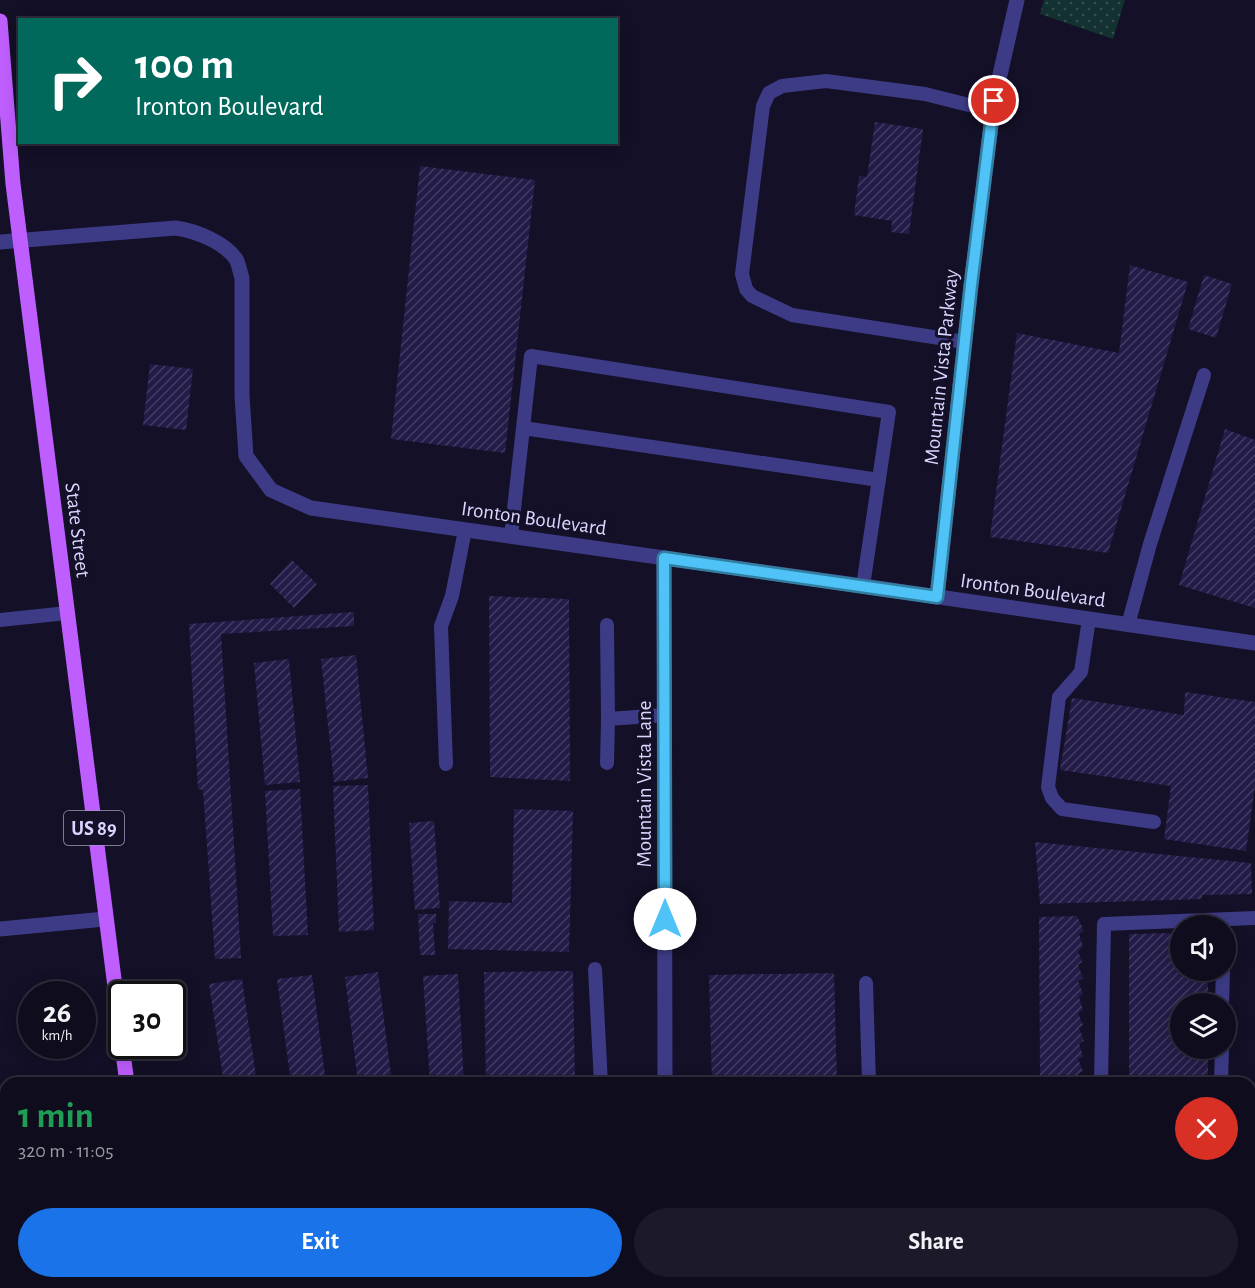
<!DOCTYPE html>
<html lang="en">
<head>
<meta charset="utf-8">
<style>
	body { margin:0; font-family:"Alegreya Sans",sans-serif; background:#1c1a2a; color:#f1f3f6; height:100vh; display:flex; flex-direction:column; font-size:22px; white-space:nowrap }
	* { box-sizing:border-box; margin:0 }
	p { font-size:20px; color:#9b9ba4 }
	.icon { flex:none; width:33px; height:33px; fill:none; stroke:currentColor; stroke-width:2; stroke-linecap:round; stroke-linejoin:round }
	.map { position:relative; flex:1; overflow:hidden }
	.drawer { position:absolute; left:0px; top:1077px; width:1256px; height:212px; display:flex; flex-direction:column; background:#0e0c1d; border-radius:18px 18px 0 0; box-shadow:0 3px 15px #0003,0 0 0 2px #2e2c3b }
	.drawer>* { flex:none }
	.hud { position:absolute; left:18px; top:18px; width:600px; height:126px; border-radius:0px; box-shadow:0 3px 15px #0003,0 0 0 2px #2e2c3b; background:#00695c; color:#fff; overflow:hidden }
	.fabs { position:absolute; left:1170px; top:915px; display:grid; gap:12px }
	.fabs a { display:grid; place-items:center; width:66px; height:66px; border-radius:50%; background:#0e0c1d; box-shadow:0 3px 15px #0003,0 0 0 2px #2e2c3b; font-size:30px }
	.speed { position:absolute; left:18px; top:981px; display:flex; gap:12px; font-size:30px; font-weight:700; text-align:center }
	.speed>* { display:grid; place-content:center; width:78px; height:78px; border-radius:50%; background:#0e0c1d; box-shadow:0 3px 15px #0003,0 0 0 2px #2e2c3b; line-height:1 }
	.speed small { font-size:15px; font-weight:400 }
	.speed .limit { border:3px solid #111; border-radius:9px; background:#fff; color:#111 }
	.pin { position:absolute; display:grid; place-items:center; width:51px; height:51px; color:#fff; margin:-26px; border:3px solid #fff; border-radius:50%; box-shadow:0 2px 6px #0007 }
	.me { position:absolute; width:66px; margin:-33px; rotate:0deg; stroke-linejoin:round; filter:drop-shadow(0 0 4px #0008) }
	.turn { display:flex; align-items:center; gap:21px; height:126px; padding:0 18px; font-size:27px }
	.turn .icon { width:78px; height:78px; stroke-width:2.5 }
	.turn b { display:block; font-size:42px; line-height:51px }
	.round { display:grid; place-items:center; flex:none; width:63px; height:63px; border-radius:32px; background:#1c1a2a }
	.head { display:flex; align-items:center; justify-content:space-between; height:102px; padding:0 18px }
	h1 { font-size:36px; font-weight:700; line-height:45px; color:#1e9e55 }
	.button { display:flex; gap:12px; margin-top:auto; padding:12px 18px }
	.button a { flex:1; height:69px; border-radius:36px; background:#1a73e8; color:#fff; font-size:24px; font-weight:700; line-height:69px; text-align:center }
	.button a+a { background:#1c1a2a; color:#f1f3f6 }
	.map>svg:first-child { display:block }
</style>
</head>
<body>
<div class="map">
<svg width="1255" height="1288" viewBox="0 0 1255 1288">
	<defs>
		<pattern id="grass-dots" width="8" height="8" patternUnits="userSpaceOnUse" patternTransform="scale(1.5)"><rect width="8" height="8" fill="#133130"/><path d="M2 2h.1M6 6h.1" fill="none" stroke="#354e4f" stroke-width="1.8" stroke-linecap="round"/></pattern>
		<pattern id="building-hatch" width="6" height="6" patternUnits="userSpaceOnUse" patternTransform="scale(1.5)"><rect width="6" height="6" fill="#241c48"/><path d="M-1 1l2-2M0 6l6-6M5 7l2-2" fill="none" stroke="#433c63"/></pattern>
	</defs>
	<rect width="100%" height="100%" fill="#131027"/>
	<path fill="url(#grass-dots)" d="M1044,0H1125L1113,39L1040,14Z"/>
	<path fill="url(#building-hatch)" d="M875,122L923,129L909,234L891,232L892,221L854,215L859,176L867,177Z
		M420,166L535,180L505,453L391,439Z
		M1130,265L1188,282L1108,553L990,537L1017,333L1119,353Z
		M1204,275L1232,284L1216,338L1188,329Z
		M150,364L193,369L186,430L143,425Z
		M1225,429L1255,440V608L1179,585Z
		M292,560L317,584L294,608L270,584Z
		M489,596L569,599L570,781L490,777Z
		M354,612V626L221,634L241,958L215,959L203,790L198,789L189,624Z
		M356,655L368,778L334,782L321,659Z
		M289,659L300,782L265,785L254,663Z
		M1185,692L1255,702V786L1246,851L1164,839L1171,786L1060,770L1072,698L1184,715Z
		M368,785L374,930L339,932L333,786Z
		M300,789L308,935L273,936L265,791Z
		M514,809L573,811L569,952L448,949L449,901L512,903Z
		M434,821L440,908L415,910L409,823Z
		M1035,842L1251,863L1252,894L1202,895V899L1040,904Z
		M418,914H436V923H433L435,955H420Z
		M1077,916L1084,931L1079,934L1083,947L1078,951L1082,962L1078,965L1083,978L1078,981L1083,994L1079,997L1083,1010L1078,1013L1083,1025L1079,1028L1084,1041L1079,1043L1083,1057L1078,1059L1083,1071L1078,1074L1082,1083H1040L1039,917Z
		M1180,933V970H1208V1004H1180V1048H1208V1083H1129V934Z
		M573,971L575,1083H486L484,972Z
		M378,972L392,1083H358L345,977Z
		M834,973L837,1083H712L709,975Z
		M458,974L464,1083H430L423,976Z
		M312,975L326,1083H291L277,979Z
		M242,979L257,1083H224L209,984Z
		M0,1088H6V1189L0,1190Z
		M1250,1243H1255V1278H1250Z
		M11,1282H45L46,1288H13Z
		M248,1282H287L288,1288H248Z
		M294,1282H426L427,1288H294Z
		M433,1282H455L454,1288H433Z
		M476,1282H568V1287L476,1288Z"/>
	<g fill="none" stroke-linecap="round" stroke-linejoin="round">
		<path stroke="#3d3b86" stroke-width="14" d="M965,342L792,315L752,296L746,289L742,274L763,106L769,93L782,86L826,81L925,94L993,111
			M523,428L879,480
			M511,536L531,356L889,412L863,586
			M1089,619L1081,672L1059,697L1048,787L1052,798L1062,809L1154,822
			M0,620L67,613
			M607,625L608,719L665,715
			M1128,625L1150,544L1204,375
			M607,763L608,719
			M446,764L441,626L452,596L465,530
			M595,969L601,1083
			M866,983L869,1083
			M1222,1004L1223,970
			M1101,1083L1104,924L1255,918
			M1221,1083L1222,1048
			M580,1282V1288"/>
		<path stroke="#3d3b86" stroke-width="15" d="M0,242L176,228C196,231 224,242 236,259C239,264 240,273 242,278V396L246,456L271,490L311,508L863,586L1255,643
			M664,558L665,1083
			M0,929L105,919
			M665,1282V1288"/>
		<path stroke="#3d3b86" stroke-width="15" d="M937,597L971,285L994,101L1017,0"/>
		<path stroke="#bf5efe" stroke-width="15" d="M0,21L13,184L122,1042
			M122,1046L127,1083
			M153,1282V1288"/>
	</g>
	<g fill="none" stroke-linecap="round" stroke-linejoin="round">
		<defs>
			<path id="route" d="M665,919L664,558L937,597L971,285L994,101"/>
		</defs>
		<use href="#route" stroke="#337fa1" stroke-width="15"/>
		<use href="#route" stroke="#4fc3f7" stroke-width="10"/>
	</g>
	<g text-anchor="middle" stroke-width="6" stroke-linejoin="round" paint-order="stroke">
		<rect fill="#131027" stroke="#9e9bbe" stroke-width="1.5" x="64" y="811" width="60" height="34" rx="4.5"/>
		<g font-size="20" font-weight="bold" fill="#dad6ff">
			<text x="94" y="835">US 89</text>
		</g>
		<g font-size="21" fill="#dad6ff" stroke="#131027">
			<text transform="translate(941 367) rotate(-84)" y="7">Mountain Vista Parkway</text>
			<text transform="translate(534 518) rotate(8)" y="7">Ironton Boulevard</text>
			<text transform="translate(78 530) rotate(83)" y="7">State Street</text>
			<text transform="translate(1033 590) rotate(8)" y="7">Ironton Boulevard</text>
			<text transform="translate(644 784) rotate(-90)" y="7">Mountain Vista Lane</text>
		</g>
	</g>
</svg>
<div class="fabs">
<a><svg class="icon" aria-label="sound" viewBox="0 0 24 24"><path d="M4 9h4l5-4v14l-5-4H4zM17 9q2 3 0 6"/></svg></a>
<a><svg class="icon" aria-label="layers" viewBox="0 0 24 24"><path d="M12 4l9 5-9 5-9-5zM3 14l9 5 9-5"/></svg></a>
</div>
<div class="speed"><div>26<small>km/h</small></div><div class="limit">30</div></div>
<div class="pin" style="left:994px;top:101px;background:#d93025"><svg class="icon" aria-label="arrive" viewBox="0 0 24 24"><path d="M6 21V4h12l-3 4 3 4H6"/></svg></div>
<svg class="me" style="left:665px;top:919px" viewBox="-20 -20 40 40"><circle r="19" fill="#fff"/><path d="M0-13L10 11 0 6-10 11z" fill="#4fc3f7"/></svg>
<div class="hud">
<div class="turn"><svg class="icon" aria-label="right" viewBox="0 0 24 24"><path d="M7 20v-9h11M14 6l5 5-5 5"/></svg><div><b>100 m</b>Ironton Boulevard</div></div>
</div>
<section class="drawer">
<div class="head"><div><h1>1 min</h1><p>320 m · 11:05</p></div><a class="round" style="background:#d93025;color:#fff"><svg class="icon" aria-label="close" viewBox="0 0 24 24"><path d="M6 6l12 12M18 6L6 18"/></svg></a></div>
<div class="button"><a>Exit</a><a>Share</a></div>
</section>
</div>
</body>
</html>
